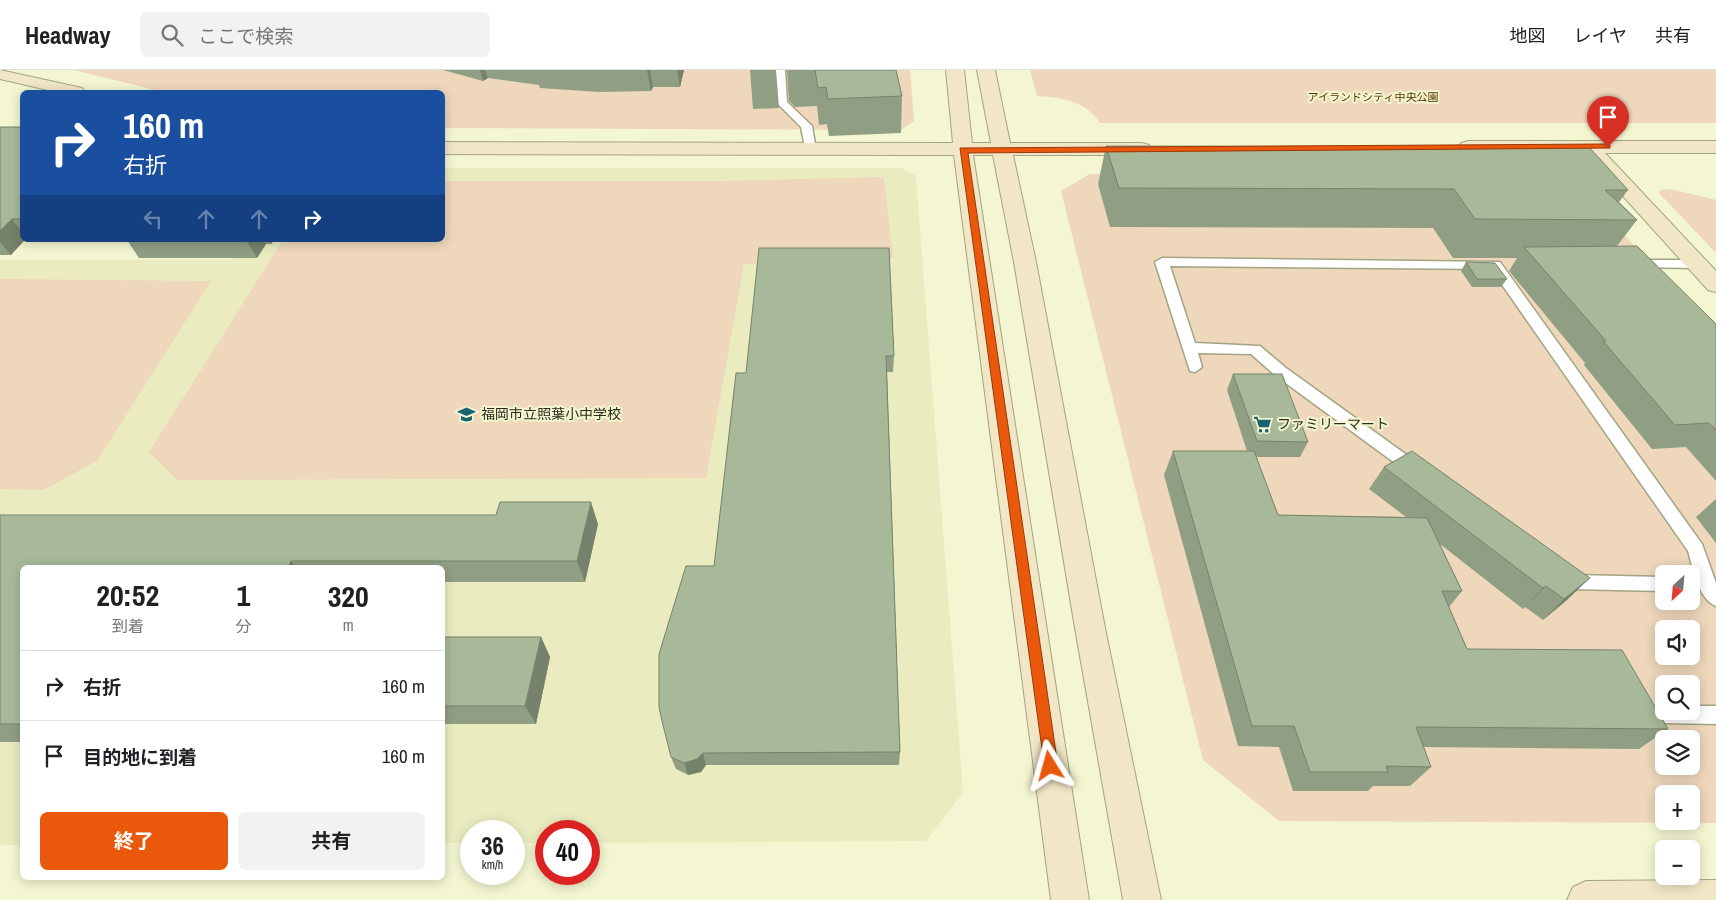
<!DOCTYPE html>
<html lang="ja">
<head>
<meta charset="utf-8">
<style>
	body { margin:0; font-family:"Archivo Narrow","Noto Sans JP",sans-serif; background:#f2f2f2; color:#202124; height:100vh; display:flex; flex-direction:column; font-size:19px; white-space:nowrap }
	* { box-sizing:border-box; margin:0 }
	p { font-size:16px; color:#757577 }
	.icon { flex:none; width:28px; height:28px; fill:none; stroke:currentColor; stroke-width:2; stroke-linecap:round; stroke-linejoin:round }
	.map { position:relative; flex:1; overflow:hidden }
	.details { position:absolute; left:20px; top:495px; width:425px; height:315px; display:flex; flex-direction:column; background:#fff; border-radius:8px; box-shadow:0 2px 12px #0003 }
	.details>* { flex:none }
	.hud { position:absolute; left:20px; top:20px; width:425px; height:152px; border-radius:8px; box-shadow:0 2px 12px #0003; background:#1a4fa0; color:#fff; overflow:hidden }
	.needle { width:32px; rotate:206deg }
	.fabs { position:absolute; left:1655px; top:495px; display:grid; gap:10px }
	.fabs a { display:grid; place-items:center; width:45px; height:45px; border-radius:8px; background:#fff; box-shadow:0 2px 12px #0003; font-size:25px }
	.speed { position:absolute; left:460px; top:750px; display:flex; gap:10px; font-size:25px; font-weight:700; text-align:center }
	.speed>* { display:grid; place-content:center; width:65px; height:65px; border-radius:50%; background:#fff; box-shadow:0 2px 12px #0003; line-height:1 }
	.speed small { font-size:12px; font-weight:400 }
	.speed .limit { border:8px solid #d22; background:#fff; color:#111 }
	.pin { position:absolute; display:grid; place-items:center; width:42px; height:42px; color:#fff; margin:-51px -21px; border-radius:50% 50% 50% 0; rotate:-45deg; box-shadow:0 0 5px #0007 }
	.pin .icon { rotate:45deg }
	.me { position:absolute; width:55px; margin:-28px; rotate:352deg; stroke-linejoin:round; filter:drop-shadow(0 0 4px #0008) }
	.turn { display:flex; align-items:center; gap:18px; height:105px; padding:0 20px; font-size:22px }
	.turn .icon { width:65px; height:65px; stroke-width:2.5 }
	.turn b { display:block; font-size:35px; line-height:42px }
	.lanes { display:flex; align-items:center; height:48px; padding:0 20px; background:#0003; justify-content:center; gap:25px; direction:ltr }
	.lanes .off { opacity:.35 }
	.eta { display:flex; justify-content:space-evenly; align-items:center; height:85px; text-align:center }
	.eta b { font-size:30px; font-weight:700; line-height:35px }
	.primary-button { display:flex; gap:10px; margin-top:auto; padding:10px 20px }
	.primary-button a { flex:1; height:58px; border-radius:8px; background:#ea580c; color:#fff; font-size:20px; font-weight:700; line-height:58px; text-align:center }
	.primary-button a+a { background:#f2f2f2; color:#202124 }
	ul { padding:0; list-style:none }
	li { display:flex; align-items:center; gap:15px; height:70px; padding:0 20px; border-top:1px solid #e0e0e0 }
	li div { flex:1 }
	li b { display:block; font-size:19px }
	li em { font-style:normal }
	header { display:flex; align-items:center; gap:30px; box-sizing:border-box; height:70px; padding:0 25px; background:#fff; border-bottom:1px solid #e0e0e0 }
	header strong { font-size:24px }
	nav { display:flex; gap:28px; margin-inline-start:auto; font-size:18px }
	.search { width:350px; height:45px; background:#f2f2f2; display:flex; align-items:center; gap:12px; box-sizing:border-box; padding:0 18px; border-radius:8px; color:#757577; font-size:19px }
	.map>svg:first-child { display:block }
</style>
</head>
<body>
<header>
<strong>Headway</strong>
<div class="search"><svg class="icon" aria-label="search" viewBox="0 0 24 24"><circle cx="10" cy="10" r="6"/><path d="M15 15l6 6"/></svg>ここで検索</div>
<nav><a>地図</a><a>レイヤ</a><a>共有</a></nav>
</header>
<div class="map">
<svg width="1716" height="830" viewBox="0 0 1716 830">
	<rect width="100%" height="100%" fill="#f3f6d1"/>
	<path fill="#eaecc0" d="M443,98H901L916,106L963,722L926,771L589,773V761H546V773H514V761H471V773H443L442,498H22V775H0V190H231L244,170H442Z"/>
	<path fill="#eed7bb" fill-rule="evenodd" d="M74,0H910L914,51L901,60L443,58L442,22H163Z
		M1030,0H1716V53H1100C1086,31 1061,27 1037,26Z
		M1090,104L1555,105L1578,111L1716,270V753L1279,751L1203,690L1061,121ZM1664,504H1691V531H1664ZM1664,559H1691V586H1664ZM1664,614H1691V641H1664ZM1664,669H1691V696H1664ZM1664,724H1691V751H1664Z
		M884,107L893,188L744,194L706,408L177,410L149,382L283,170H442L443,111H719Z
		M1670,119L1716,130V183L1659,123L1660,120Z
		M0,209L211,211L97,391L43,420L0,419Z"/>
	<g fill="none" stroke-linecap="round" stroke-linejoin="round">
		<defs>
			<path id="lane" d="M775,0H785L787,32L812,56L816,80L814,82H806L801,57L777,33Z
				M1162,188L1500,192L1702,474L1716,513V536C1698,529 1693,498 1688,481L1491,199L1170,196L1195,273L1260,276L1286,298L1422,396L1424,400L1422,404L1416,406L1410,404L1276,306L1251,284L1198,283L1202,297L1195,302L1190,301L1155,192Z
				M1635,190H1697L1704,194L1697,198L1630,197L1628,194L1630,191Z
				M1565,502L1573,505L1664,507V521L1570,519L1559,514L1556,509L1559,504Z
				M1664,635V641H1691V636H1716V654L1664,653L1657,650L1654,644L1657,638Z"/>
			<path id="secondary" d="M0,0L82,18L85,22H56L0,9Z
				M946,0H964L972,73H991L977,0H995L1010,73H1142L1149,75L1152,79L1149,83L1142,85H1013L1036,192L1105,558L1161,830H1123L1075,558L1014,192L993,85H973L1089,830H1051L954,85L442,84V72L953,73Z
				M1468,71H1716V83H1605L1716,201V222L1708,220L1584,83L1461,81L1458,77L1461,73Z
				M1716,810V830H1567L1573,817L1586,811Z"/>
		</defs>
		<use href="#lane" stroke="#a2a482" stroke-width="3"/>
		<use href="#secondary" stroke="#a2a482" stroke-width="2"/>
		<use href="#lane" fill="#fff" fill-rule="evenodd"/>
		<use href="#secondary" fill="#f1e7c7" fill-rule="evenodd"/>
	</g>
	<path fill="#909f84" d="M443,0H684L680,17H653L651,21L599,22L540,18L539,15L488,8L483,11Z
		M750,0H776L779,38L753,39Z
		M787,0H896L902,26L901,63L829,66L827,54L819,55L817,36L795,37L789,31Z
		M0,57H22V170L11,185H0Z
		M1106,76L1628,120L1619,132L1637,150L1617,176L1716,254V411L1686,377L1652,379L1584,295L1585,293L1509,201L1517,188H1453L1433,158L1110,157L1098,114Z
		M127,170H274L271,174H266L257,188H139Z
		M889,178L894,286L893,302H887L900,682L899,695H706L701,702L688,705L676,699L671,687L714,496L746,303Z
		M1466,192L1507,209L1501,217H1472L1461,201Z
		M1233,304L1308,372L1300,387H1256L1278,445L1406,447L1369,419L1384,397L1568,529L1543,550L1525,537L1523,539L1440,474L1462,521L1449,537L1467,579L1668,659L1639,679L1424,677L1431,697L1410,716H1373L1368,721H1293L1279,677L1238,676L1164,405L1173,381H1247L1227,320Z
		M1716,429V473L1696,447Z
		M0,445H496L598,454L585,512H442V498H22V672H0Z
		M442,567H541L550,587L536,654H442Z"/>
	<path fill="#76826b" d="M480,0H485L488,8L483,11Z
		M647,0H650L653,17L651,21Z
		M677,0H684L680,17Z
		M12,149L22,162V170H25L11,185L0,172V161Z
		M246,170H263L266,174L257,188Z
		M269,170H274L271,174Z
		M591,432L598,454L585,512L577,491Z
		M291,491L296,498H288Z
		M1590,508L1568,529L1543,550L1564,529Z
		M1546,516L1523,539L1543,518Z
		M541,567L550,587L536,654L525,636Z
		M703,683L706,695L701,702L688,705L684,693Z"/>
	<path fill="#a8b999" stroke="#76826b" d="M815,0H896L902,26L828,29L826,17L818,18Z
		M0,57H22V149H12L0,161Z
		M1106,76L1589,77L1628,120H1605L1637,150L1475,149L1454,119L1119,118Z
		M1637,176L1716,254V360L1709,353L1675,355L1603,271H1606L1524,177Z
		M759,178H889L894,286H886L900,682L703,683L697,689L684,693L671,687L662,651L659,637V584L686,496H714L736,303H746Z
		M1466,192L1495,193L1507,209H1477Z
		M1233,304H1282L1308,372L1257,371Z
		M1173,381H1254L1278,445L1427,448L1462,521H1442L1467,579L1622,580L1668,659L1416,657L1431,697L1386,696L1388,702H1310L1294,656H1252Z
		M1412,381L1590,508L1564,529L1546,516L1543,518L1384,397Z
		M500,432H591L577,491H291L288,498H22V654H0V445H496Z
		M442,567H541L525,636H442Z"/>
	<path fill="#ea580c" stroke="#983908" d="M1608,74L1610,75V78L968,83L1058,696L1056,701L1050,703L1045,701L960,78Z"/>
	<defs>
		<symbol id="school-bare" viewBox="-9 -9 18 18"><path d="M0-5L7-2L0 1L-7-2ZM-4 1L0 2.5L4 1V4Q0 6-4 4Z" fill="#196470" stroke="#f3f6d1" stroke-width="2.5" paint-order="stroke"/></symbol>
		<symbol id="supermarket-bare" viewBox="-9 -9 18 18"><path d="M-6-5.5h2.5l.6 2H6L4.5 2H-2.5L-4.4-4H-6ZM-1.5 3.2a1.3 1.3 0 1 0 .1 0ZM3 3.2a1.3 1.3 0 1 0 .1 0Z" fill="#196470" stroke="#f3f6d1" stroke-width="2.5" paint-order="stroke"/></symbol>
	</defs>
	<g fill-rule="evenodd">
		<use href="#school-bare" x="454" y="332" width="25" height="25"/>
		<use href="#supermarket-bare" x="1250" y="342" width="25" height="25"/>
	</g>
	<g text-anchor="middle" stroke-width="4" stroke-linejoin="round" paint-order="stroke">
		<g font-size="11" fill="#530" stroke="#f3f6d1">
			<text x="1373" y="31">アイランドシティ中央公園</text>
		</g>
		<g font-size="14" fill="#2b2b1d" stroke="#f3f6d1" text-anchor="start">
			<text x="481" y="349">福岡市立照葉小中学校</text>
			<text x="1277" y="359">ファミリーマート</text>
		</g>
	</g>
</svg>
<div class="fabs">
<a><svg class="needle" viewBox="-14 -14 28 28"><path d="M0-13l5 13h-10z" fill="#e53935"/><path d="M0 13l5-13h-10z" fill="#757577"/></svg></a>
<a><svg class="icon" aria-label="sound" viewBox="0 0 24 24"><path d="M4 9h4l5-4v14l-5-4H4zM17 9q2 3 0 6"/></svg></a>
<a><svg class="icon" aria-label="search" viewBox="0 0 24 24"><circle cx="10" cy="10" r="6"/><path d="M15 15l6 6"/></svg></a>
<a><svg class="icon" aria-label="layers" viewBox="0 0 24 24"><path d="M12 4l9 5-9 5-9-5zM3 14l9 5 9-5"/></svg></a>
<a>+</a>
<a>−</a>
</div>
<div class="speed"><div>36<small>km/h</small></div><div class="limit">40</div></div>
<div class="pin" style="left:1608px;top:77px;background:#d93025"><svg class="icon" aria-label="arrive" viewBox="0 0 24 24"><path d="M6 21V4h12l-3 4 3 4H6"/></svg></div>
<svg class="me" style="left:1050px;top:696px" viewBox="-20 -20 40 40"><path d="M0-17L14 15 0 8-14 15z" fill="#ea580c" stroke="#fff" stroke-width="4"/></svg>
<div class="hud">
<div class="turn"><svg class="icon" aria-label="right" viewBox="0 0 24 24"><path d="M7 20v-9h11M14 6l5 5-5 5"/></svg><div><b>160 m</b>右折</div></div>
<div class="lanes"><svg class="icon off" aria-label="left" viewBox="0 0 24 24"><path d="M17 20v-9H6M10 6l-5 5 5 5"/></svg><svg class="icon off" aria-label="ahead" viewBox="0 0 24 24"><path d="M12 20V5M6 11l6-6 6 6"/></svg><svg class="icon off" aria-label="ahead" viewBox="0 0 24 24"><path d="M12 20V5M6 11l6-6 6 6"/></svg><svg class="icon" aria-label="right" viewBox="0 0 24 24"><path d="M7 20v-9h11M14 6l5 5-5 5"/></svg></div>
</div>
<section class="details">
<div class="eta">
<div><b>20:52</b><p>到着</p></div>
<div><b>1</b><p>分</p></div>
<div><b>320</b><p>m</p></div>
</div>
<ul>
<li><svg class="icon" aria-label="right" viewBox="0 0 24 24"><path d="M7 20v-9h11M14 6l5 5-5 5"/></svg><div><b>右折</b></div><em>160 m</em></li>
<li><svg class="icon" aria-label="arrive" viewBox="0 0 24 24"><path d="M6 21V4h12l-3 4 3 4H6"/></svg><div><b>目的地に到着</b></div><em>160 m</em></li>
</ul>
<div class="primary-button"><a>終了</a><a>共有</a></div>
</section>
</div>
</body>
</html>
